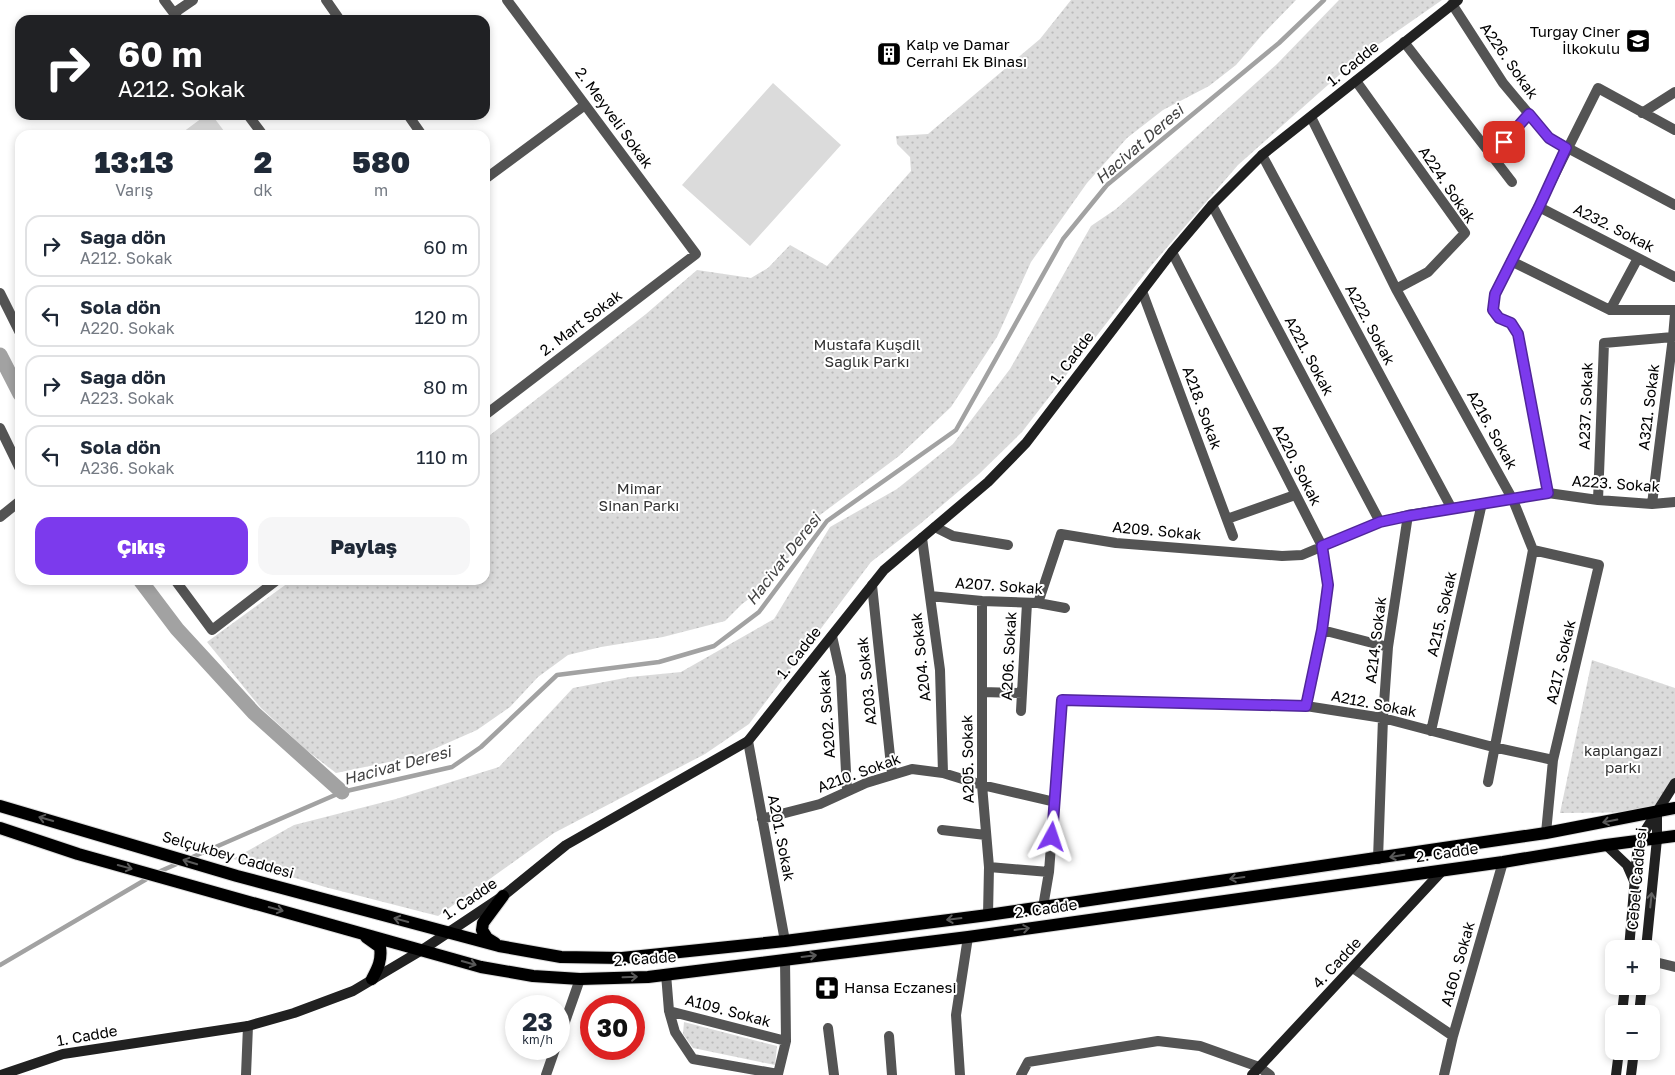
<!DOCTYPE html>
<html lang="tr">
<head>
<meta charset="utf-8">
<style>
	body { margin:0; font-family:"Golos Text",sans-serif; background:#f6f6f7; color:#1f2937; height:100vh; display:flex; flex-direction:column; font-size:19px; white-space:nowrap }
	* { box-sizing:border-box; margin:0 }
	p { font-size:16px; color:#747a83 }
	.icon { flex:none; width:28px; height:28px; fill:none; stroke:currentColor; stroke-width:2; stroke-linecap:round; stroke-linejoin:round }
	.map { position:relative; flex:1; overflow:hidden }
	.drawer { position:absolute; left:15px; top:130px; width:475px; height:455px; display:flex; flex-direction:column; background:#fff; border-radius:15px; box-shadow:0 2px 8px #0003 }
	.drawer>* { flex:none }
	.hud { position:absolute; left:15px; top:15px; width:475px; height:105px; border-radius:15px; box-shadow:0 2px 8px #0003; background:#202124; color:#fff; overflow:hidden }
	.fabs { position:absolute; left:1605px; top:940px; display:grid; gap:10px }
	.fabs a { display:grid; place-items:center; width:55px; height:55px; border-radius:10px; background:#fff; box-shadow:0 2px 8px #0003; font-size:25px }
	.speed { position:absolute; left:505px; top:995px; display:flex; gap:10px; font-size:25px; font-weight:700; text-align:center }
	.speed>* { display:grid; place-content:center; width:65px; height:65px; border-radius:50%; background:#fff; box-shadow:0 2px 8px #0003; line-height:1 }
	.speed small { font-size:12px; font-weight:400 }
	.speed .limit { border:8px solid #d22; background:#fff; color:#111 }
	.pin { position:absolute; display:grid; place-items:center; width:42px; height:42px; color:#fff; margin:-21px; border-radius:10px; box-shadow:0 2px 8px #0006 }
	.me { position:absolute; width:55px; margin:-28px; rotate:5deg; stroke-linejoin:round; filter:drop-shadow(0 0 4px #0008) }
	.turn { display:flex; align-items:center; gap:18px; height:105px; padding:0 20px; font-size:22px }
	.turn .icon { width:65px; height:65px; stroke-width:2.5 }
	.turn b { display:block; font-size:35px; line-height:42px }
	.eta { display:flex; justify-content:space-evenly; align-items:center; height:85px; text-align:center }
	.eta b { font-size:30px; font-weight:800; line-height:35px }
	.cta { display:flex; gap:10px; margin-top:auto; padding:10px 20px }
	.cta a { flex:1; height:58px; border-radius:15px; background:#7c3aed; color:#fff; font-size:20px; font-weight:800; line-height:58px; text-align:center }
	.cta a+a { background:#f6f6f7; color:#1f2937 }
	ul { padding:0; list-style:none }
	li { display:flex; align-items:center; gap:15px; height:62px; margin:0 10px 8px; padding:0 10px; border:2px solid #e0e1e3; border-radius:15px }
	li div { flex:1 }
	li b { display:block; font-size:19px }
	li em { font-style:normal }
	.map>svg:first-child { display:block }
</style>
</head>
<body>
<div class="map">
<svg width="1675" height="1075" viewBox="0 0 1675 1075">
	<defs>
		<pattern id="grass-dots" width="8" height="8" patternUnits="userSpaceOnUse" patternTransform="scale(1.25)"><rect width="8" height="8" fill="#dbdbdb"/><path d="M2 2h.1M6 6h.1" fill="none" stroke="#bababa" stroke-width="1.8" stroke-linecap="round"/></pattern>
	</defs>
	<rect width="100%" height="100%" fill="#fff"/>
	<path fill="url(#grass-dots)" d="M1071,0H1296L1262,35L1236,65L1209,86L1163,110L1127,138L1087,183L1031,262L997,337L951,407L899,456L820,515L769,584L742,604L725,621L663,637L601,647L568,655L538,677L510,707L477,730L418,756L336,773L305,749L261,708L207,642L292,580H485V439L646,314L697,270L751,278L768,268L790,245L827,266L911,171L910,157L897,144L896,136L928,134L1040,39Z
		M1339,0H1442L1356,60L1238,165L1150,267L1022,432L979,474L920,524L871,562L749,724L705,754L554,833L438,916L325,887L233,859L294,825L396,799L499,767L573,688L630,677L681,672L774,619L830,527L897,489L953,444L1010,369L1091,226L1116,209L1277,64Z
		M1592,660L1675,688V782L1657,812L1560,813Z
		M684,1022L777,1046L775,1065L693,1048L683,1034Z"/>
	<path fill="#dbdbdb" d="M773,83L841,145L750,246L682,185Z
		M206,115H212L227,135H179Z"/>
	<g fill="none" stroke-linecap="round" stroke-linejoin="round">
		<path stroke="#a2a2a2" stroke-width="4.5" d="M188,859L342,792L452,767L481,747L557,675L659,662L714,646L759,612L827,521L956,430L1063,239L1107,185L1279,43L1324,0
			M156,873L179,863
			M0,965L150,877"/>
		<path stroke="#a2a2a2" stroke-width="15" d="M0,355L20,394
			M140,580L177,629L254,713L342,792"/>
		<defs>
			<path id="primary" d="M0,806L237,876L499,946L561,957L622,958L785,941L988,915L1546,833L1675,808
				M0,828L78,854L481,967L533,976L580,979L648,977L968,937L1503,862L1606,845L1675,836
				M366,937L380,947C382,960 378,968 372,979
				M495,943L487,938L482,930L483,923L503,896"/>
		</defs>
		<use href="#primary" stroke="#dbdbdb" stroke-width="14"/>
		<path stroke="#545454" stroke-width="10" d="M164,0L179,20
			M326,0L340,20
			M1452,4L1503,83L1549,138L1675,205
			M174,13L193,0
			M1404,42L1492,156L1529,114
			M1356,81L1465,233L1428,272L1396,289
			M1642,113L1675,92
			M248,115L263,135
			M408,115L422,135
			M1311,117L1396,289L1513,500L1533,550L1488,782
			M1262,155L1452,509
			M1492,156L1512,182
			M485,179L585,105
			M1212,205L1380,522
			M1539,207L1675,277
			M1172,252L1322,546L1328,585L1322,630L1306,706
			M1511,261L1610,310H1675
			M1142,291L1233,536
			M1610,310L1638,258
			M485,415L696,254L507,0
			M1548,493L1518,334L1511,323L1499,318L1493,310L1495,294L1598,88L1675,130
			M1598,500L1604,343L1673,337
			M1652,504L1673,337L1675,314
			M0,517L20,501
			M1227,519L1295,495
			M935,527L953,536L1008,545
			M922,538L940,670L943,773
			M1533,550L1599,565L1553,760L1546,833
			M175,580L212,630L277,580
			M872,585L892,775
			M930,596L982,601L1038,603L1065,608
			M982,601V785L989,867L988,915
			M1038,603L1061,534L1116,543L1282,556L1302,555L1380,522L1408,515L1548,493L1598,500L1652,504L1675,502
			M1322,630L1388,647
			M832,636L841,676L847,791
			M982,692L1022,693
			M1021,711L1027,603
			M1431,731L1482,503
			M748,741L785,941
			M762,819L820,804L866,783L912,769L943,773L982,785L1055,802
			M942,830L986,835
			M1378,859L1383,718L1388,647L1408,515
			M989,867L1049,872
			M1043,907L1049,872L1062,700L1306,706L1383,718L1493,747L1553,760
			M1651,961L1675,967
			M1353,968L1453,1036
			M666,974L669,1011L786,1041
			M669,1011L675,1032L693,1059L778,1074L786,1041L785,959
			M828,1028L834,1075
			M889,1036L892,1075
			M559,1039L580,979
			M246,1075L248,1026
			M546,1075L555,1049
			M960,1075L956,1015L968,937
			M1021,1075L1028,1062L1158,1041L1200,1046L1259,1067L1270,1075
			M1444,1075L1453,1036L1503,862"/>
		<path stroke="#545454" stroke-width="10" d="M0,293L20,333
			M0,428L20,469"/>
		<path stroke="#212121" stroke-width="10" d="M1606,845L1627,865L1634,881
			M1629,949L1638,842L1675,783
			M1646,949L1657,839V813
			M1622,1014L1625,986
			M1639,1014L1642,986
			M1,1075L63,1054L248,1026L294,1013L353,991L422,950L503,896L566,845L748,741L884,570L988,482L1026,443L1172,252L1212,205L1262,155L1458,0
			M1252,1075L1443,870
			M1616,1075L1619,1051
			M1631,1075L1634,1051"/>
		<use href="#primary" stroke="#000" stroke-width="12"/>
	</g>
	<defs><path id="oneway-shaft" d="M-6 0H5M1.5-3L5.5 0L1.5 3" fill="none" stroke-width="1.6" stroke-linecap="round" stroke-linejoin="round" transform="scale(1.25)"/></defs>
	<g stroke="#595959">
		<use href="#oneway-shaft" transform="translate(46 819) rotate(-164)"/>
		<use href="#oneway-shaft" transform="translate(1610 821) rotate(169)"/>
		<use href="#oneway-shaft" transform="translate(1397 856) rotate(171)"/>
		<use href="#oneway-shaft" transform="translate(190 862) rotate(-163)"/>
		<use href="#oneway-shaft" transform="translate(125 867) rotate(15)"/>
		<use href="#oneway-shaft" transform="translate(1237 878) rotate(172)"/>
		<use href="#oneway-shaft" transform="translate(276 909) rotate(15)"/>
		<use href="#oneway-shaft" transform="translate(954 919) rotate(173)"/>
		<use href="#oneway-shaft" transform="translate(401 920) rotate(-165)"/>
		<use href="#oneway-shaft" transform="translate(1022 929) rotate(-8)"/>
		<use href="#oneway-shaft" transform="translate(809 956) rotate(-7)"/>
		<use href="#oneway-shaft" transform="translate(469 963) rotate(16)"/>
		<use href="#oneway-shaft" transform="translate(630 977) rotate(-2)"/>
	</g>
	<use stroke="#646464" href="#oneway-shaft" transform="translate(1651 900) rotate(-84)"/>
	<g fill="none" stroke-linecap="round" stroke-linejoin="round">
		<defs>
			<path id="route" d="M1052,837L1062,700L1306,706L1322,630L1328,585L1322,546L1380,522L1408,516L1548,493L1518,334L1511,323L1499,318L1493,310L1495,294L1539,207L1566,148L1549,138L1529,114L1504,142"/>
		</defs>
		<use href="#route" stroke="#51269a" stroke-width="12"/>
		<use href="#route" stroke="#7c3aed" stroke-width="9"/>
	</g>
	<defs>
		<symbol id="school-square" viewBox="-11 -11 22 22"><rect x="-9" y="-9" width="18" height="18" rx="4" fill="#000" stroke="#fff"/><path d="M0-5L7-2L0 1L-7-2ZM-4 1L0 2.5L4 1V4Q0 6-4 4Z" fill="#fff"/></symbol>
		<symbol id="building-square" viewBox="-11 -11 22 22"><rect x="-9" y="-9" width="18" height="18" rx="4" fill="#000" stroke="#fff"/><path d="M-4-6H4V6H1V3H-1V6H-4ZM-2.5-4.3h1.7v1.8h-1.7ZM.8-4.3h1.7v1.8H.8ZM-2.5-1h1.7V.8h-1.7ZM.8-1h1.7V.8H.8Z" fill="#fff"/></symbol>
		<symbol id="pharmacy-square" viewBox="-11 -11 22 22"><rect x="-9" y="-9" width="18" height="18" rx="4" fill="#000" stroke="#fff"/><path d="M-2-6h4v4h4v4h-4v4h-4v-4h-4v-4h4Z" fill="#fff"/></symbol>
	</defs>
	<g fill-rule="evenodd">
		<use href="#school-square" x="1624" y="27" width="28" height="28"/>
		<use href="#building-square" x="875" y="40" width="28" height="28"/>
		<use href="#pharmacy-square" x="813" y="974" width="28" height="28"/>
	</g>
	<g text-anchor="middle" stroke-width="4" stroke-linejoin="round" paint-order="stroke">
		<g font-size="15" fill="#000" stroke="#fff" text-anchor="start">
			<text x="1620" y="37" text-anchor="end">Turgay Ciner<tspan x="1620" dy="17">İlkokulu</tspan></text>
			<text x="906" y="50">Kalp ve Damar<tspan x="906" dy="17">Cerrahi Ek Binası</tspan></text>
			<text x="844" y="993">Hansa Eczanesi</text>
		</g>
		<g font-size="15" fill="#000" stroke="#fff">
			<text transform="translate(1509 61) rotate(55)" y="5">A226. Sokak</text>
			<text transform="translate(1353 64) rotate(-39)" y="5">1. Cadde</text>
			<text transform="translate(614 118) rotate(54)" y="5">2. Meyveli Sokak</text>
			<text transform="translate(1447 185) rotate(56)" y="5">A224. Sokak</text>
			<text transform="translate(1614 228) rotate(27)" y="5">A232. Sokak</text>
			<text transform="translate(581 323) rotate(-37)" y="5">2. Mart Sokak</text>
			<text transform="translate(1370 325) rotate(62)" y="5">A222. Sokak</text>
			<text transform="translate(1309 356) rotate(62)" y="5">A221. Sokak</text>
			<text transform="translate(1072 358) rotate(-53)" y="5">1. Cadde</text>
			<text transform="translate(1586 406) rotate(-88)" y="5">A237. Sokak</text>
			<text transform="translate(1649 407) rotate(-83)" y="5">A321. Sokak</text>
			<text transform="translate(1202 408) rotate(70)" y="5">A218. Sokak</text>
			<text transform="translate(1492 430) rotate(61)" y="5">A216. Sokak</text>
			<text transform="translate(1297 465) rotate(63)" y="5">A220. Sokak</text>
			<text transform="translate(1616 484) rotate(4)" y="5">A223. Sokak</text>
			<text transform="translate(1157 531) rotate(5)" y="5">A209. Sokak</text>
			<text transform="translate(999 586) rotate(4)" y="5">A207. Sokak</text>
			<text transform="translate(1442 614) rotate(-77)" y="5">A215. Sokak</text>
			<text transform="translate(1376 640) rotate(-83)" y="5">A214. Sokak</text>
			<text transform="translate(799 653) rotate(-52)" y="5">1. Cadde</text>
			<text transform="translate(1009 656) rotate(-87)" y="5">A206. Sokak</text>
			<text transform="translate(921 657) rotate(-96)" y="5">A204. Sokak</text>
			<text transform="translate(1561 662) rotate(-77)" y="5">A217. Sokak</text>
			<text transform="translate(867 681) rotate(-96)" y="5">A203. Sokak</text>
			<text transform="translate(1374 704) rotate(11)" y="5">A212. Sokak</text>
			<text transform="translate(827 714) rotate(-94)" y="5">A202. Sokak</text>
			<text transform="translate(968 759) rotate(-91)" y="5">A205. Sokak</text>
			<text transform="translate(859 773) rotate(-20)" y="5">A210. Sokak</text>
			<text transform="translate(781 838) rotate(79)" y="5">A201. Sokak</text>
			<text transform="translate(1447 853) rotate(-8)" y="5">2. Cadde</text>
			<text transform="translate(228 855) rotate(16)" y="5">Selçukbey Caddesi</text>
			<text transform="translate(1637 879) rotate(-85)" y="5">Cebel Caddesi</text>
			<text transform="translate(470 899) rotate(-34)" y="5">1. Cadde</text>
			<text transform="translate(1046 909) rotate(-8)" y="5">2. Cadde</text>
			<text transform="translate(645 959) rotate(-4)" y="5">2. Cadde</text>
			<text transform="translate(1337 963) rotate(-47)" y="5">4. Cadde</text>
			<text transform="translate(1458 964) rotate(-74)" y="5">A160. Sokak</text>
			<text transform="translate(728 1011) rotate(15)" y="5">A109. Sokak</text>
			<text transform="translate(87 1036) rotate(-10)" y="5">1. Cadde</text>
		</g>
		<g font-size="15" fill="#323232" stroke="#fff">
			<text x="867" y="350">Mustafa Kuşdil<tspan x="867" dy="17">Sağlık Parkı</tspan></text>
			<text x="639" y="494">Mimar<tspan x="639" dy="17">Sinan Parkı</tspan></text>
			<text x="1623" y="756">kaplangazi<tspan x="1623" dy="17">parkı</tspan></text>
		</g>
		<g font-size="16" font-style="italic" fill="#434343" stroke="#fff">
			<text transform="translate(1139 144) rotate(-41)" y="6">Hacivat Deresi</text>
			<text transform="translate(783 559) rotate(-52)" y="6">Hacivat Deresi</text>
			<text transform="translate(397 765) rotate(-15)" y="6">Hacivat Deresi</text>
		</g>
	</g>
</svg>
<div class="fabs">
<a>+</a>
<a>−</a>
</div>
<div class="speed"><div>23<small>km/h</small></div><div class="limit">30</div></div>
<div class="pin" style="left:1504px;top:142px;background:#d93025"><svg class="icon" aria-label="arrive" viewBox="0 0 24 24"><path d="M6 21V4h12l-3 4 3 4H6"/></svg></div>
<svg class="me" style="left:1052px;top:837px" viewBox="-20 -20 40 40"><path d="M0-17L14 15 0 8-14 15z" fill="#7c3aed" stroke="#fff" stroke-width="4"/></svg>
<div class="hud">
<div class="turn"><svg class="icon" aria-label="right" viewBox="0 0 24 24"><path d="M7 20v-9h11M14 6l5 5-5 5"/></svg><div><b>60 m</b>A212. Sokak</div></div>
</div>
<section class="drawer">
<div class="eta">
<div><b>13:13</b><p>Varış</p></div>
<div><b>2</b><p>dk</p></div>
<div><b>580</b><p>m</p></div>
</div>
<ul>
<li><svg class="icon" aria-label="right" viewBox="0 0 24 24"><path d="M7 20v-9h11M14 6l5 5-5 5"/></svg><div><b>Sağa dön</b><p>A212. Sokak</p></div><em>60 m</em></li>
<li><svg class="icon" aria-label="left" viewBox="0 0 24 24"><path d="M17 20v-9H6M10 6l-5 5 5 5"/></svg><div><b>Sola dön</b><p>A220. Sokak</p></div><em>120 m</em></li>
<li><svg class="icon" aria-label="right" viewBox="0 0 24 24"><path d="M7 20v-9h11M14 6l5 5-5 5"/></svg><div><b>Sağa dön</b><p>A223. Sokak</p></div><em>80 m</em></li>
<li><svg class="icon" aria-label="left" viewBox="0 0 24 24"><path d="M17 20v-9H6M10 6l-5 5 5 5"/></svg><div><b>Sola dön</b><p>A236. Sokak</p></div><em>110 m</em></li>
</ul>
<div class="cta"><a>Çıkış</a><a>Paylaş</a></div>
</section>
</div>
</body>
</html>
